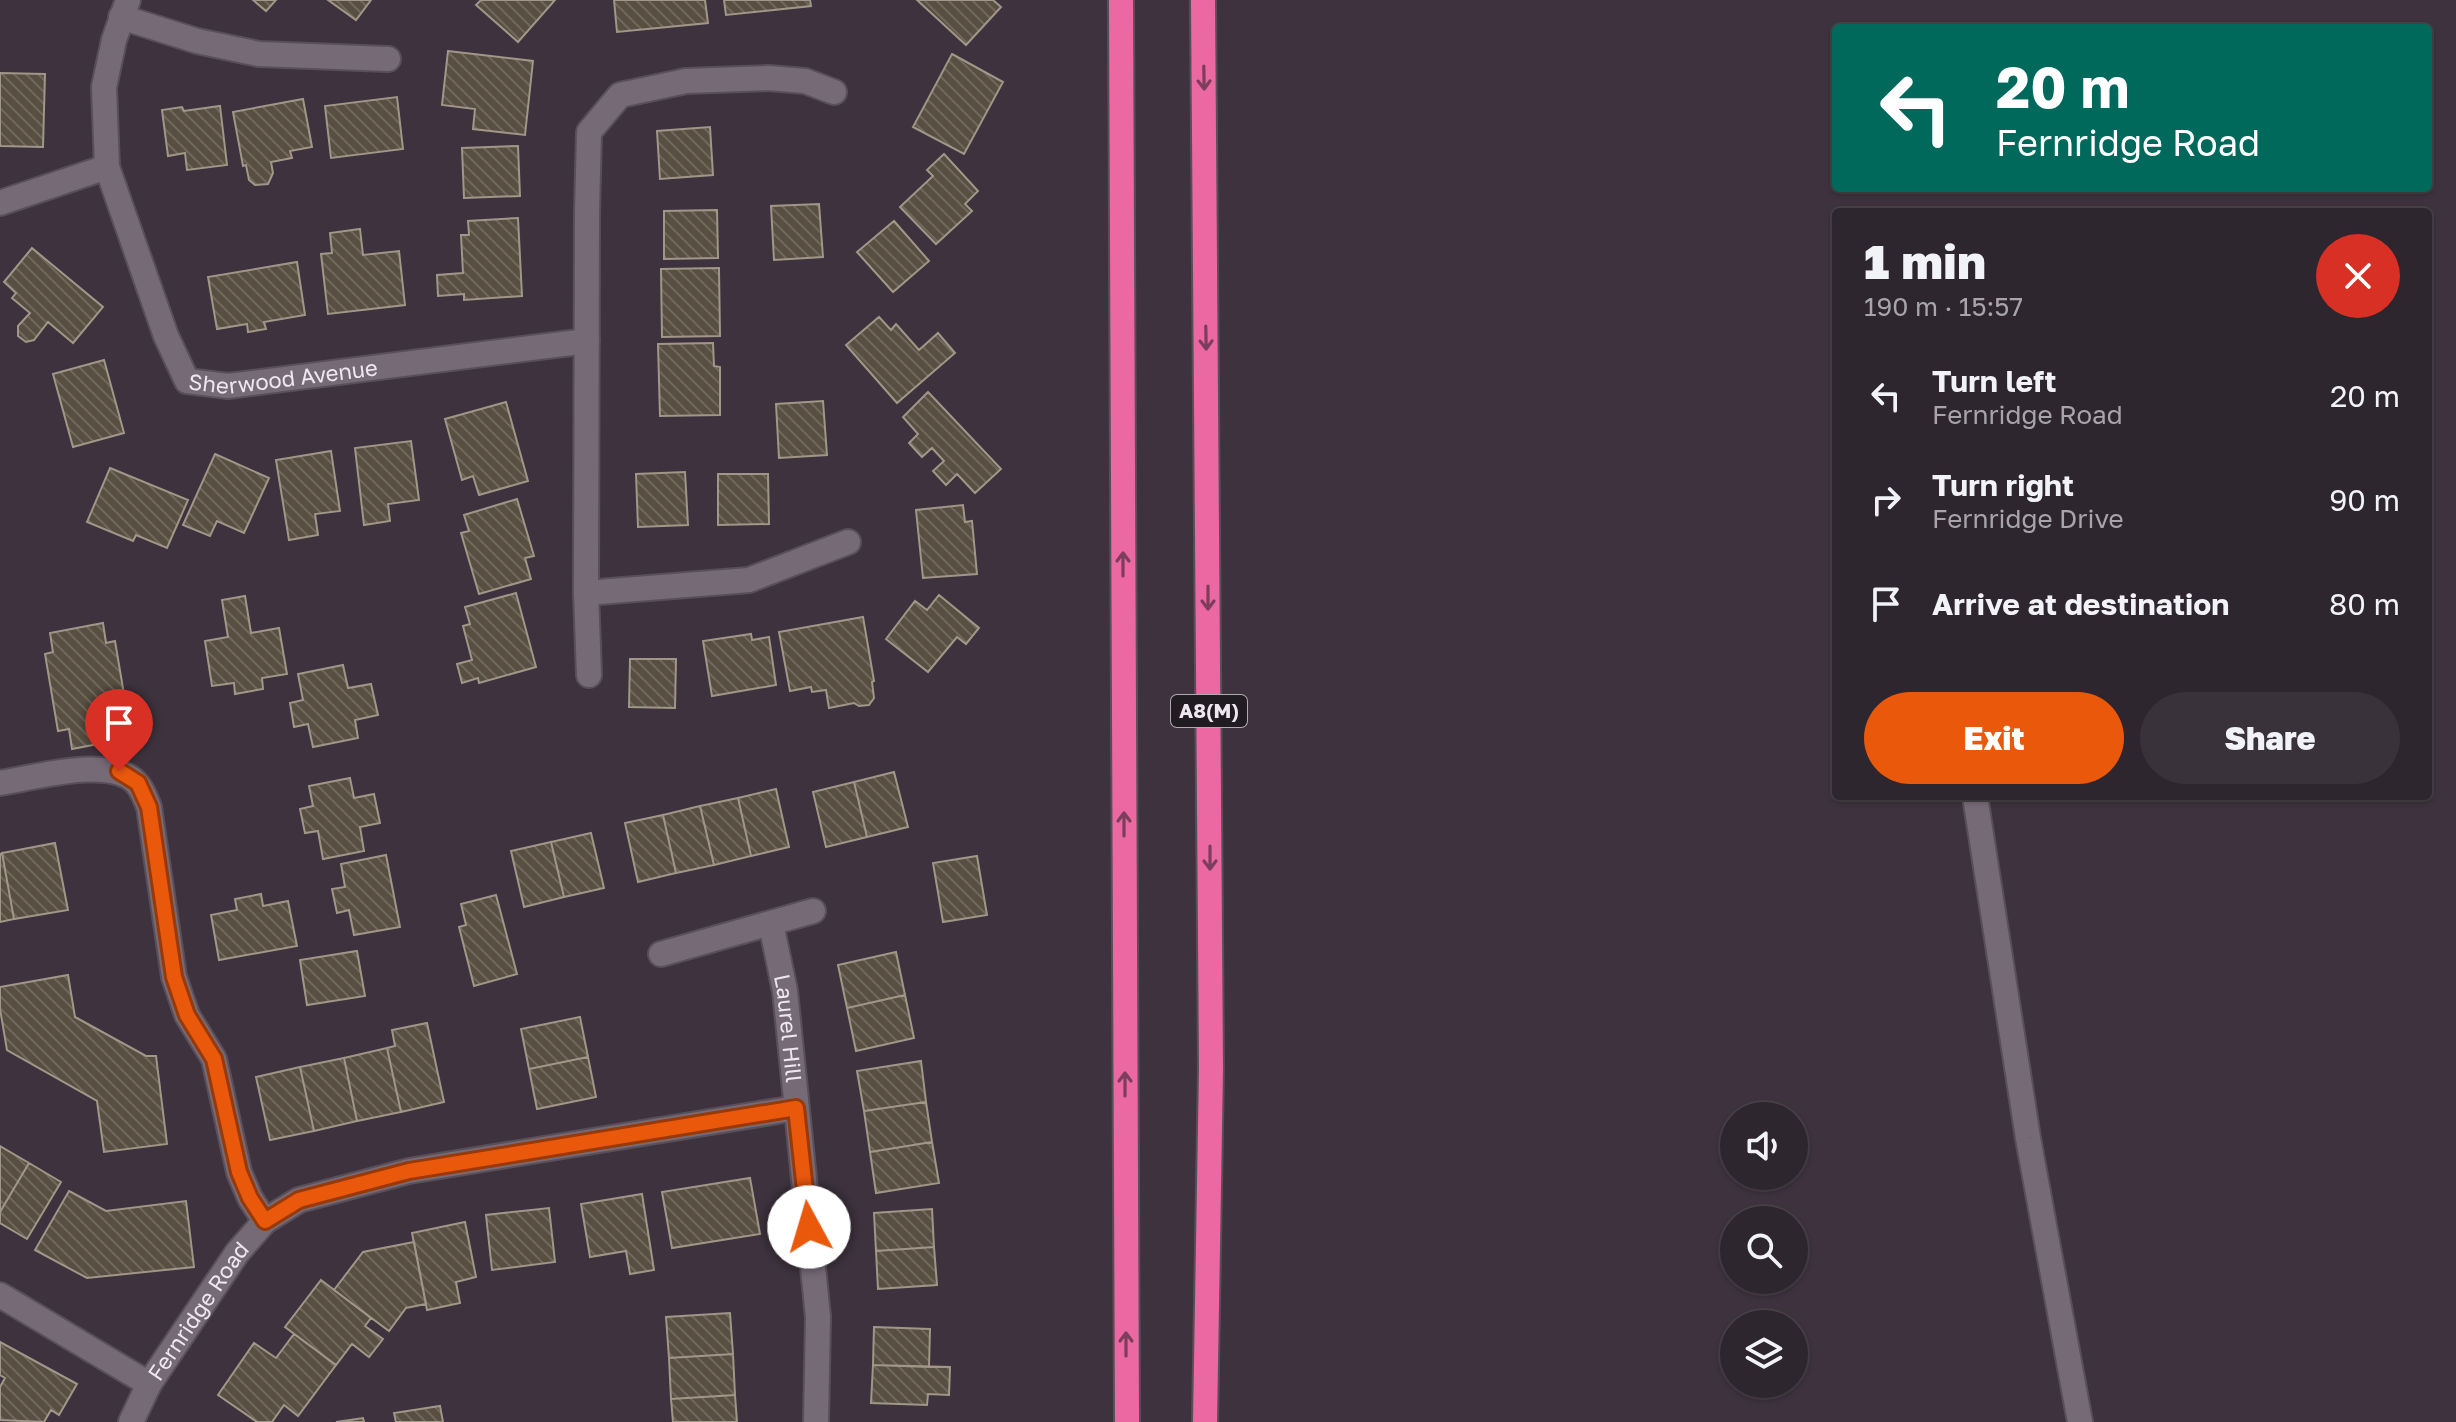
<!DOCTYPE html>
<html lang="en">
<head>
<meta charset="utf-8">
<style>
	body { margin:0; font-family:"Golos Text",sans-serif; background:#3a323a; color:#f1f3f6; height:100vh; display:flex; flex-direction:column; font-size:30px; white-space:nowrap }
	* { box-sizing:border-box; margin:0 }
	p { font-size:26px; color:#a7a5aa }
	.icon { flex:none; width:44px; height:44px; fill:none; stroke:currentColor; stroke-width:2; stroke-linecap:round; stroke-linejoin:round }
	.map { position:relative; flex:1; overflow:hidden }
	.drawer { position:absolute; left:1832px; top:208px; width:600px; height:592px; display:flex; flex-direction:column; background:#2e262e; border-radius:8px; box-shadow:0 2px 6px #0004,0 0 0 2px #49434a }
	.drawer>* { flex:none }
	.guide { position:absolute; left:1832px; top:24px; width:600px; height:168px; border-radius:8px; box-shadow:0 2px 6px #0004,0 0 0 2px #49434a; background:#00695c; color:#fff; overflow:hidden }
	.controls { position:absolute; left:1720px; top:1102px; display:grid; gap:16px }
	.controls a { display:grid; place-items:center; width:88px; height:88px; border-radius:50%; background:#2e262e; box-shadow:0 2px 6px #0004,0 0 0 2px #49434a; font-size:40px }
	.pin { position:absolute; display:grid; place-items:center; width:68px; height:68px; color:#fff; margin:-82px -34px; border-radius:50% 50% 50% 0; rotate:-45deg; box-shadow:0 0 8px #0007 }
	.pin .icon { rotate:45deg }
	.me { position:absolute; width:88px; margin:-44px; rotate:354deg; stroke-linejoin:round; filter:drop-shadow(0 0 6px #0008) }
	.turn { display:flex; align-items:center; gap:28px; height:168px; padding:0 32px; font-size:36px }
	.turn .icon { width:104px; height:104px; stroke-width:2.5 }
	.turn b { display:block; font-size:56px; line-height:68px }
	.round { display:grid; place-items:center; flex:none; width:84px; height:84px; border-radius:42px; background:#3a323a }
	.overview { display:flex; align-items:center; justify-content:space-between; height:136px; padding:0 32px }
	h1 { font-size:48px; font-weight:800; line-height:60px }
	.button { display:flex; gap:16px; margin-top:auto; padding:16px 32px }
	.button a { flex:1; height:92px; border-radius:48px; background:#ea580c; color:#fff; font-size:32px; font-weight:800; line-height:92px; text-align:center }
	.button a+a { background:#3a323a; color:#f1f3f6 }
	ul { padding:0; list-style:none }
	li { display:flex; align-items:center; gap:24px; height:104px; padding:0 32px }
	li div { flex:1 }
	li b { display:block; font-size:30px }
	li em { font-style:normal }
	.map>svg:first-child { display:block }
</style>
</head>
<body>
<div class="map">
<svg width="2456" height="1422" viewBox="0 0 2456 1422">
	<defs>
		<pattern id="building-back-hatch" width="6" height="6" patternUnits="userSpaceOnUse" patternTransform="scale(2)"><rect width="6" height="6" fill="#584e41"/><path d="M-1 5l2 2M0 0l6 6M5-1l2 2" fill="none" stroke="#70685d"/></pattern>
	</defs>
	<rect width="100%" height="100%" fill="#3d323d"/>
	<path fill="url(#building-back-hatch)" stroke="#a19687" stroke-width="2" d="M253,0H276L266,11Z
		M328,0H371L356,20Z
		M481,0H555L518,42L476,5Z
		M614,0H705L708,23L617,32Z
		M724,0H810L811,6L726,15Z
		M917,0H993L1001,7L966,45Z
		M448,51L533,61L525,135L473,129L475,109L442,105Z
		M952,54L1003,82L964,154L913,127Z
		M0,73L45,74L43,147L0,146Z
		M397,97L403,149L331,158L325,106Z
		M303,99L312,147L290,151L292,158L271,162L273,173L268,184L255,185L249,180L246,165L243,166L233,112Z
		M220,106L227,165L187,170L185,153L168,156L162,110L182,107L184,111Z
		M710,127L713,175L660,179L657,131Z
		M518,146L520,196L464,198L462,148Z
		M944,154L978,191L965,204L972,211L936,244L900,207L933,176L927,170Z
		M819,204L823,257L774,260L771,206Z
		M717,210L718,258L664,259V211Z
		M518,218L522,296L464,300V294L438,296L437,275L463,273L461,235H469L468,221Z
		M894,221L929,261L893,292L857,252Z
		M360,229L363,255L399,251L405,305L328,314L321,254L332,253L330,233Z
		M32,248L103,307L73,343L48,322L34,340L26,342L18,336V326L30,313L12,298L16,293L4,282Z
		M297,262L305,315L264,322L266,329L248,332L247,324L217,329L208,277Z
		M719,268L720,336L662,337L661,269Z
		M879,317L891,330L896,324L919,350L938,333L955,353L897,403L846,345Z
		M713,343L714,366L720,367V415L660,416L658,344Z
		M104,360L124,433L73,447L53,374Z
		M928,392L1001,469L975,493L957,474L946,485L933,471L944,461L932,448L922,457L909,443L918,434L903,417Z
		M823,401L827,455L779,458L776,404Z
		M506,402L528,481L479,495L473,476L462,480L445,419Z
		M411,441L419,500L388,504L390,521L364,525L355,448Z
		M331,451L340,511L315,514L318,535L289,540L276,460Z
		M215,454L269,478L244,533L217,521L210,536L183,525Z
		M110,468L188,500L167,548L136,535L133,541L87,522Z
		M685,472L688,525L638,527L636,474Z
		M718,474H768L769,524L718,525Z
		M517,499L534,556L525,558L531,579L479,594L461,533L469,531L464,515Z
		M963,505L965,522L972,521L977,574L923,578L916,510Z
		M516,593L536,667L479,683L478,678L462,683L457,664L472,660L463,626L470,624L465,607Z
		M939,595L979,628L966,644L957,637L928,672L886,639L915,601L927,610Z
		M245,596L251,633L279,628L287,674L262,678L263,689L235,694L234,683L212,686L205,641L228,637L222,600Z
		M863,617L874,681L872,682L874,698L869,705L859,706L854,703L829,708L826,690L812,692L811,687L790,691L779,632Z
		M103,623L106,643L115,641L128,718L116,720L119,740L72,749L69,729L58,731L45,654L53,652L50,633Z
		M751,634L752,640L769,637L776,685L712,696L703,641Z
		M630,659H676L675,708L629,707Z
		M343,665L348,688L371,684L378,715L355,720L358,738L313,747L308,724L294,727L290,703L303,700L298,674Z
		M894,772L908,827L867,837L854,782Z
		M350,778L354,798L374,794L380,823L360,827L364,851L323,859L318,831L305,833L300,809L313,806L309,786Z
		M854,782L867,837L826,847L813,792Z
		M776,789L789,847L751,856L738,798Z
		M738,798L751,856L714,865L700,806Z
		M700,806L714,865L676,873L663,815Z
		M663,815L676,873L638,882L625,823Z
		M591,833L604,888L564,897L551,842Z
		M551,842L564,897L524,907L511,851Z
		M55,843L68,910L14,919L2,853Z
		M2,853L14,919L0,922V854Z
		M386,855L400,927L354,935L349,910L337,913L332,889L345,887L341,864Z
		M977,856L987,915L943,922L933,863Z
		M261,894L263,906L288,901L297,946L219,960L211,915L237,910L235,899Z
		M496,895L517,974L474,986L459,927L466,925L461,904Z
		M357,951L365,996L307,1005L300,960Z
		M896,952L905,995L847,1008L838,965Z
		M68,975L75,1017L146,1056H156L167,1144L104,1152L97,1101L7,1050L0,1009V987Z
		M905,995L914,1038L856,1051L847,1008Z
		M580,1017L588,1057L529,1069L521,1029Z
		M427,1023L444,1102L401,1112L387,1048L395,1046L392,1030Z
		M387,1048L401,1112L357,1121L344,1058Z
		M588,1057L596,1097L537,1109L529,1069Z
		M344,1058L357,1121L314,1131L300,1067Z
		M921,1061L926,1102L864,1111L857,1071Z
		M300,1067L314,1131L270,1140L256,1077Z
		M926,1102L932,1142L870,1152L864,1111Z
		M932,1142L939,1183L876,1193L870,1152Z
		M0,1146L29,1163L0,1212Z
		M29,1163L61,1182L27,1239L0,1223V1212Z
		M750,1178L760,1234L672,1248L662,1192Z
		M69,1191L106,1211L186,1201L194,1267L87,1278L35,1250Z
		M642,1194L654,1270L630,1274L626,1251L590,1257L581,1204Z
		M549,1208L555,1262L492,1270L486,1215Z
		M932,1209L934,1247L876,1251L874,1213Z
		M465,1222L476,1277L456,1282L460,1303L427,1310L412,1233Z
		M414,1242L426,1304L406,1308L389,1331L334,1290L363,1252Z
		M934,1247L937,1285L878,1289L876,1251Z
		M321,1280L371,1318L365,1326L383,1339L369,1357L352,1344L336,1365L285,1327Z
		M730,1313L733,1354L669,1358L666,1317Z
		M874,1327L930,1329L929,1367L873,1365Z
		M294,1334L336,1365L298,1416L284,1405L272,1422H257L218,1395L254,1343L276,1358Z
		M0,1342L77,1384L59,1415L51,1410L44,1422L0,1420V1387L5,1378L0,1375Z
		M733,1354L735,1395L671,1399L669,1358Z
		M873,1365L950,1367L949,1395L928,1394L927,1405L871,1403Z
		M735,1395L737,1422H673L671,1399Z
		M440,1406L443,1422H396L394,1413Z
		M363,1418L364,1422H336Z"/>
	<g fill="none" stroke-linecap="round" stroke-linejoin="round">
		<defs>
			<path id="service" d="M121,17L197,41L259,54L388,59
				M1975,796L2028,1138L2080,1422"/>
			<g id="minor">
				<path id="s1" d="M128,0L114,40L104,87L107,167L166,336L187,381L228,386L587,341"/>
				<path d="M0,203L107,167"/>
				<path d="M586,593L749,580L848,542"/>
				<path d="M589,675L586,593L587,212L589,132L620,95L686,81L768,78L805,81L834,92"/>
				<path d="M0,783C33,778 115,754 138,785C143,791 146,800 149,807L174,977L187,1015L214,1059L239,1172L250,1198L265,1221"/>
				<path id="s2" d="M771,924L785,991L818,1317L816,1422"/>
				<path d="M661,954L813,911"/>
				<path d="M0,1295L149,1384"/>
				<path id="s3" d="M131,1422L149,1384L237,1253L265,1221L299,1200L409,1171L796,1108"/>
			</g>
			<path id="motorway" d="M1121,0L1127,1422
				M1203,0L1211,1068L1205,1422"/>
		</defs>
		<use href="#service" stroke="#594f59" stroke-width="28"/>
		<use href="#minor" stroke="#594f59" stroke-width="28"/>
		<use href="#motorway" stroke="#594f59" stroke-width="28"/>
		<use href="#service" stroke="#776a77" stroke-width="24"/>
		<use href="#minor" stroke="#776a77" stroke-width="24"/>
		<use href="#motorway" stroke="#eb68a3" stroke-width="24"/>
	</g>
	<defs><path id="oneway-shaft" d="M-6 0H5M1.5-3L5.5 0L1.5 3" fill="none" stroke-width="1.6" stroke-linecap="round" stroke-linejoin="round" transform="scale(2)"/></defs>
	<g stroke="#7c3e5c">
		<use href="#oneway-shaft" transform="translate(1204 78) rotate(89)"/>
		<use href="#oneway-shaft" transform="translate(1206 338) rotate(89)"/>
		<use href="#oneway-shaft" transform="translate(1123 564) rotate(-90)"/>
		<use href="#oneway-shaft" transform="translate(1208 598) rotate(90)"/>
		<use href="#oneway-shaft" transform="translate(1124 824) rotate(-90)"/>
		<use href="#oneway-shaft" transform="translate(1210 858) rotate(90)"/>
		<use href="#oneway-shaft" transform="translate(1125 1084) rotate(-90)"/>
		<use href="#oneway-shaft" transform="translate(1126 1344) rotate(-90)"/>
	</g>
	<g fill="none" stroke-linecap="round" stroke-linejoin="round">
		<defs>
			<path id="route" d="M119,771L138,783L149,807L174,977L187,1015L214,1059L239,1172L250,1198L265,1221L299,1200L409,1171L796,1108L809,1227"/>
		</defs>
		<use href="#route" stroke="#983908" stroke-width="20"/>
		<use href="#route" stroke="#ea580c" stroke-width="14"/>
	</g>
	<g text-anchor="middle" stroke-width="8" stroke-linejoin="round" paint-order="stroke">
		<rect fill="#211c21" stroke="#b1aab1" stroke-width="2" x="1171" y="695" width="76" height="32" rx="6"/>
		<g font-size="20" font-weight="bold" fill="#efe7ef">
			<text x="1209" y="718">A8(M)</text>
		</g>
		<g font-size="22" fill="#efe7ef" stroke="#211c21">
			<text dy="8" stroke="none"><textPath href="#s1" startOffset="496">Sherwood Avenue</textPath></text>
			<text dy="8" stroke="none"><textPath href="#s2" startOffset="106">Laurel Hill</textPath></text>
			<text dy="8" stroke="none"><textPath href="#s3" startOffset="130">Fernridge Road</textPath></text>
		</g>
	</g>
</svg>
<div class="controls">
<a><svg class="icon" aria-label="sound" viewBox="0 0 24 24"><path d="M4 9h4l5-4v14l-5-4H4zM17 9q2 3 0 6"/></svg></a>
<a><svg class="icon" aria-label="search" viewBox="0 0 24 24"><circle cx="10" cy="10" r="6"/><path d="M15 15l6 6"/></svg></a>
<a><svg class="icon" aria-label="layers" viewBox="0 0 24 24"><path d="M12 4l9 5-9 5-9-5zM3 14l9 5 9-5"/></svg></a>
</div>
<div class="pin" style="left:119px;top:771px;background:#d93025"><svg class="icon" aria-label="arrive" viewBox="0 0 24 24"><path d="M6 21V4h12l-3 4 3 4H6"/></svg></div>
<svg class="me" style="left:809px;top:1227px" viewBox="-20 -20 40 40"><circle r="19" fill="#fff"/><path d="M0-13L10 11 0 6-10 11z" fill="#ea580c"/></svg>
<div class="guide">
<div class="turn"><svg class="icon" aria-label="left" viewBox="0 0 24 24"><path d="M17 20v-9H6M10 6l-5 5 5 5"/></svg><div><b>20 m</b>Fernridge Road</div></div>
</div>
<section class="drawer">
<div class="overview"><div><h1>1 min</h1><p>190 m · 15:57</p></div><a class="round" style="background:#d93025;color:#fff"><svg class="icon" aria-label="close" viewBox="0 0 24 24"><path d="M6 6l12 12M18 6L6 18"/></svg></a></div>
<ul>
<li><svg class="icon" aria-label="left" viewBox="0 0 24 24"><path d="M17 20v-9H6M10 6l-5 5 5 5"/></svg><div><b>Turn left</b><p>Fernridge Road</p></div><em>20 m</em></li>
<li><svg class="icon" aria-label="right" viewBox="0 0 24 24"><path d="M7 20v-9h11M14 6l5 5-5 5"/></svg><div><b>Turn right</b><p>Fernridge Drive</p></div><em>90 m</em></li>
<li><svg class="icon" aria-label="arrive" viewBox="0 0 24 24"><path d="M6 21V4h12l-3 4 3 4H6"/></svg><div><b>Arrive at destination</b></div><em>80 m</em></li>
</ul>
<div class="button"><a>Exit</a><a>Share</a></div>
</section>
</div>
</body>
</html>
